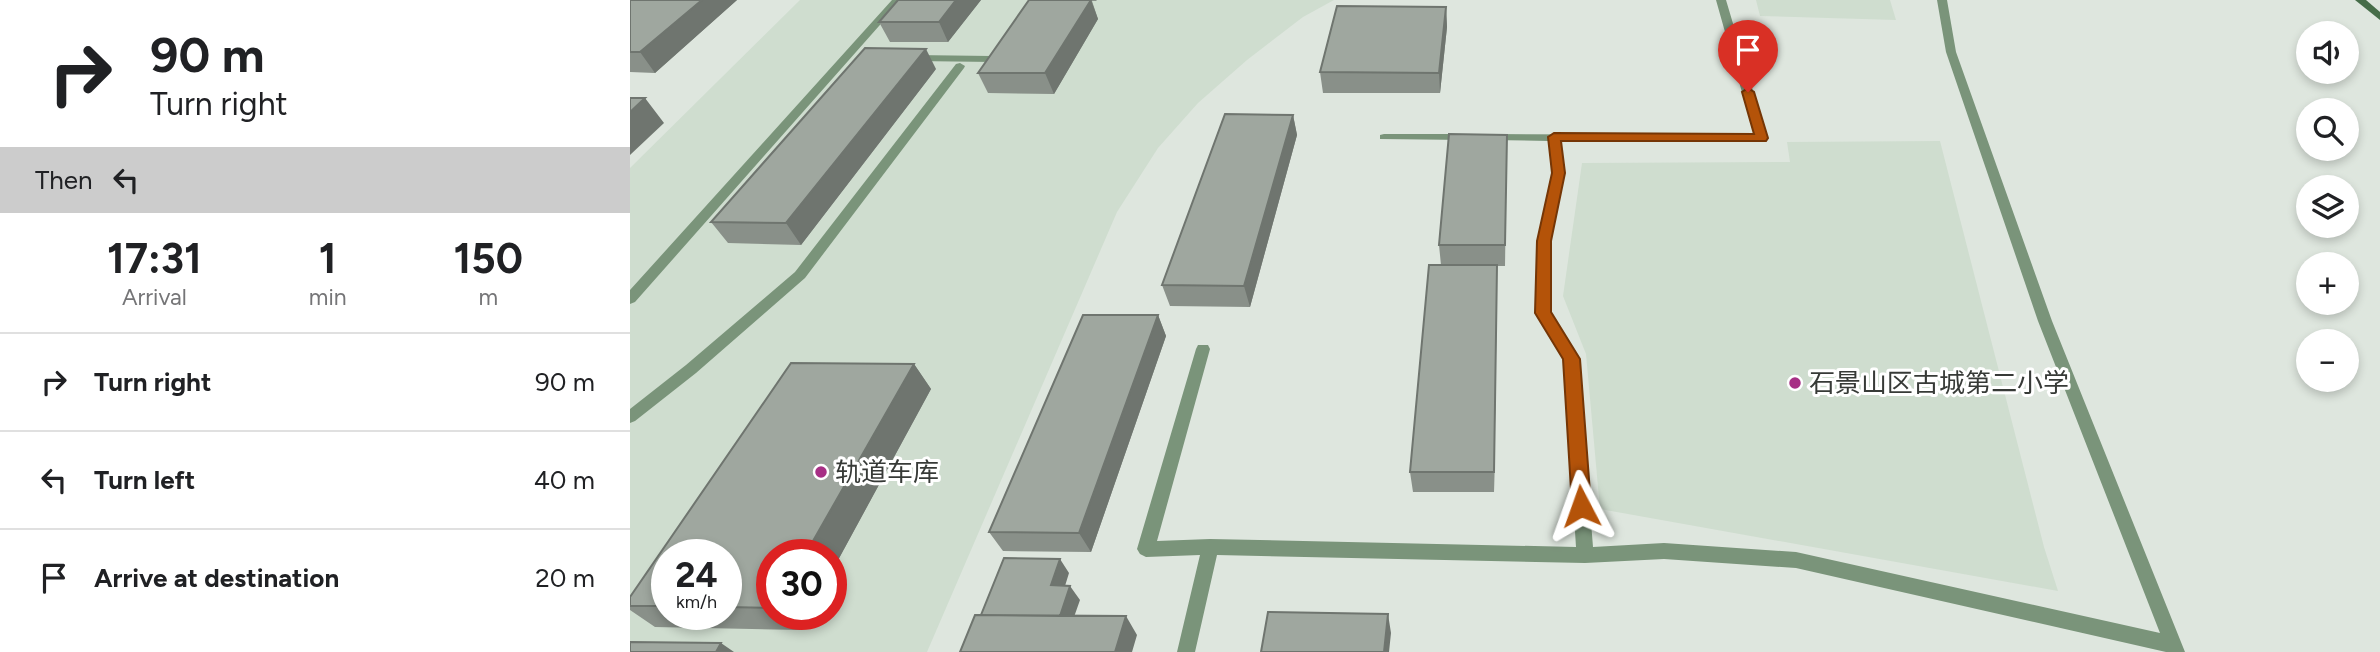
<!DOCTYPE html>
<html lang="en">
<head>
<meta charset="utf-8">
<style>
	body { margin:0; font-family:Figtree,"Noto Sans SC",sans-serif; background:#f6f6f6; color:#202124; height:100vh; display:flex; flex-direction:column; font-size:26px; white-space:nowrap }
	* { box-sizing:border-box; margin:0 }
	p { font-size:23px; color:#757577 }
	.icon { flex:none; width:38px; height:38px; fill:none; stroke:currentColor; stroke-width:2; stroke-linecap:round; stroke-linejoin:round }
	.map { position:relative; flex:1; overflow:hidden }
	.panel { display:flex; flex-direction:column; background:#fff; width:630px }
	.panel>* { flex:none }
	.guide { background:#fff; color:#202124; overflow:hidden }
	.tools { position:absolute; left:1666px; top:21px; display:grid; gap:14px }
	.tools a { display:grid; place-items:center; width:63px; height:63px; border-radius:50%; background:#fff; box-shadow:0 4px 10px #0003; font-size:35px }
	.speed { position:absolute; left:21px; top:539px; display:flex; gap:14px; font-size:35px; font-weight:700; text-align:center }
	.speed>* { display:grid; place-content:center; width:91px; height:91px; border-radius:50%; background:#fff; box-shadow:0 4px 10px #0003; line-height:1 }
	.speed small { font-size:18px; font-weight:400 }
	.speed .limit { border:10px solid #d22; background:#fff; color:#111 }
	.pin { position:absolute; display:grid; place-items:center; width:60px; height:60px; color:#fff; margin:-72px -30px; border-radius:50% 50% 50% 0; rotate:-45deg; box-shadow:0 0 7px #0007 }
	.pin .icon { rotate:45deg }
	.me { position:absolute; width:77px; margin:-38px; rotate:356deg; stroke-linejoin:round; filter:drop-shadow(0 0 5px #0008) }
	.turn { display:flex; align-items:center; gap:24px; height:147px; padding:0 35px; font-size:32px }
	.turn .icon { width:91px; height:91px; stroke-width:2.5 }
	.turn b { display:block; font-size:49px; line-height:60px }
	.then { display:flex; align-items:center; height:66px; padding:0 35px; background:#0003; gap:14px; font-size:26px }
	.eta { display:flex; justify-content:space-evenly; align-items:center; height:119px; text-align:center }
	.eta b { font-size:42px; font-weight:700; line-height:49px }
	ul { padding:0; list-style:none }
	li { display:flex; align-items:center; gap:21px; height:98px; padding:0 35px; border-top:2px solid #e0e0e0 }
	li div { flex:1 }
	li b { display:block; font-size:26px }
	li em { font-style:normal }
	main { display:flex; flex:1; min-height:0 }
	.map>svg:first-child { display:block }
</style>
</head>
<body>
<main>
<section class="panel">
<div class="guide">
<div class="turn"><svg class="icon" aria-label="right" viewBox="0 0 24 24"><path d="M7 20v-9h11M14 6l5 5-5 5"/></svg><div><b>90 m</b>Turn right</div></div>
<div class="then">Then<svg class="icon" aria-label="left" viewBox="0 0 24 24"><path d="M17 20v-9H6M10 6l-5 5 5 5"/></svg></div>
</div>
<div class="eta">
<div><b>17:31</b><p>Arrival</p></div>
<div><b>1</b><p>min</p></div>
<div><b>150</b><p>m</p></div>
</div>
<ul>
<li><svg class="icon" aria-label="right" viewBox="0 0 24 24"><path d="M7 20v-9h11M14 6l5 5-5 5"/></svg><div><b>Turn right</b></div><em>90 m</em></li>
<li><svg class="icon" aria-label="left" viewBox="0 0 24 24"><path d="M17 20v-9H6M10 6l-5 5 5 5"/></svg><div><b>Turn left</b></div><em>40 m</em></li>
<li><svg class="icon" aria-label="arrive" viewBox="0 0 24 24"><path d="M6 21V4h12l-3 4 3 4H6"/></svg><div><b>Arrive at destination</b></div><em>20 m</em></li>
</ul>
</section>
<div class="map">
<svg width="1750" height="652" viewBox="0 0 1750 652">
	<rect width="100%" height="100%" fill="#dee6de"/>
	<path fill="#cfddcf" fill-rule="evenodd" d="M170,0H704L673,17L617,60L568,103L528,148L487,212L297,652H0V168ZM37,555H96V614H37ZM142,555H201V614H142Z
		M1126,0H1260L1266,20L1130,16Z
		M1310,141L1414,547L1428,591L970,509L956,354L933,296L952,163L1160,162L1157,142Z"/>
	<g fill="none" stroke-linecap="round" stroke-linejoin="round">
		<path fill="#7a947a" fill-rule="evenodd" d="M262,0H272L5,302L0,304V290Z
			M370,47L375,50L368,61L364,62L284,61L279,58L284,55L361,56L366,48Z
			M330,63L335,66L334,68L175,278L66,373L5,421L0,423V409L56,365L165,272L326,64Z"/>
		<path fill="#7a947a" fill-rule="evenodd" d="M1086,0H1096L1137,138L1135,140L930,141L935,173L920,241V313L948,359L963,547L1034,543L1166,552L1530,633L1408,321L1316,52L1307,0H1317L1326,52L1422,321L1555,652H1536L1166,568L1034,559L955,563L587,555L565,652H547L570,555L516,557L510,554L507,549L566,349L568,345H578L580,349L527,541L580,539L946,547L934,359L906,313L908,241L923,173L919,141L860,140L854,137L860,134L1124,135Z
			M754,134H836L842,137L836,140L750,139V135Z"/>
		<path fill="#466d49" fill-rule="evenodd" d="M1725,0H1736L1750,12V20Z"/>
	</g>
	<path fill="#899089" fill-rule="evenodd" d="M0,0H107L25,73L0,72Z
		M268,0H351L318,42H260L249,22Z
		M399,0H467L466,1H462L468,19L424,94L358,93L348,73Z
		M816,7L817,27L810,93H693L690,72Z
		M306,69L171,245L98,243L81,222Z
		M663,115L667,135L620,307L540,306L532,285Z
		M877,135L875,266H867L864,492H783L780,472L811,265L809,245Z
		M528,315L536,336L461,552L373,551L359,532Z
		M161,363L284,364L301,389L201,573V555H142V614H179L170,630L25,627L0,610V597ZM37,555H96V614H37Z"/>
	<path fill="#6f756f" d="M72,0H107L25,73L10,52Z
		M326,0H351L318,42L309,22Z
		M461,0L468,19L424,94L415,73Z
		M816,7L817,27L810,93L809,73Z
		M296,49L306,69L171,245L156,223Z
		M15,98L34,123L0,155V112Z
		M663,115L667,135L620,307L614,286Z
		M867,265V286L864,492V472Z
		M528,315L536,336L461,552L449,533Z
		M284,364L301,389L201,573V555H175Z
		M430,559L439,573L431,599L421,585Z
		M440,586L450,600L438,634L428,621Z
		M152,614H179L170,630Z
		M758,614L761,633L759,652H754Z
		M496,616L507,635L502,652H485Z
		M91,643L104,652H86Z"/>
	<path fill="#9fa79f" stroke="#6f756f" stroke-width="2" d="M0,0H72L10,52H0Z
		M268,0H326L309,22H249Z
		M399,0H461L415,73H348Z
		M707,6L816,7L809,73L690,72Z
		M235,48L296,49L156,223L81,222Z
		M0,98H15L0,112Z
		M595,114L663,115L614,286L532,285Z
		M819,134L877,135L875,245H809Z
		M799,265H867L864,472H780Z
		M453,315H528L449,533L359,532Z
		M161,363L284,364L175,555H142V608L96,607V555H37V606H0V597Z
		M374,558L430,559L421,585L440,586L430,616L351,615Z
		M638,612L758,614L754,652H631Z
		M345,615L496,616L485,652H330Z
		M0,642L91,643L86,652H0Z"/>
	<path fill="#b45309" stroke="#753606" stroke-width="2" d="M1118,88L1124,92L1138,138L1136,141H931L935,173L921,241V312L950,359L961,506L958,512L951,514L945,512L942,506L933,359L905,313L907,241L922,173L918,137L924,133L1124,134L1112,92Z"/>
	<g fill="#a72f85" stroke="#fff" stroke-width="2.5">
		<circle cx="1165" cy="383" r="7"/>
		<circle cx="191" cy="472" r="7"/>
	</g>
	<g text-anchor="middle" stroke-width="6" stroke-linejoin="round" paint-order="stroke">
		<g font-size="26" fill="#373a37" stroke="#fff" text-anchor="start">
			<text x="1179" y="392">石景山区古城第二小学</text>
			<text x="205" y="481">轨道车库</text>
		</g>
	</g>
</svg>
<div class="tools">
<a><svg class="icon" aria-label="sound" viewBox="0 0 24 24"><path d="M4 9h4l5-4v14l-5-4H4zM17 9q2 3 0 6"/></svg></a>
<a><svg class="icon" aria-label="search" viewBox="0 0 24 24"><circle cx="10" cy="10" r="6"/><path d="M15 15l6 6"/></svg></a>
<a><svg class="icon" aria-label="layers" viewBox="0 0 24 24"><path d="M12 4l9 5-9 5-9-5zM3 14l9 5 9-5"/></svg></a>
<a>+</a>
<a>−</a>
</div>
<div class="speed"><div>24<small>km/h</small></div><div class="limit">30</div></div>
<div class="pin" style="left:1118px;top:92px;background:#d93025"><svg class="icon" aria-label="arrive" viewBox="0 0 24 24"><path d="M6 21V4h12l-3 4 3 4H6"/></svg></div>
<svg class="me" style="left:951px;top:506px" viewBox="-20 -20 40 40"><path d="M0-17L14 15 0 8-14 15z" fill="#b45309" stroke="#fff" stroke-width="4"/></svg>
</div>
</main>
</body>
</html>
